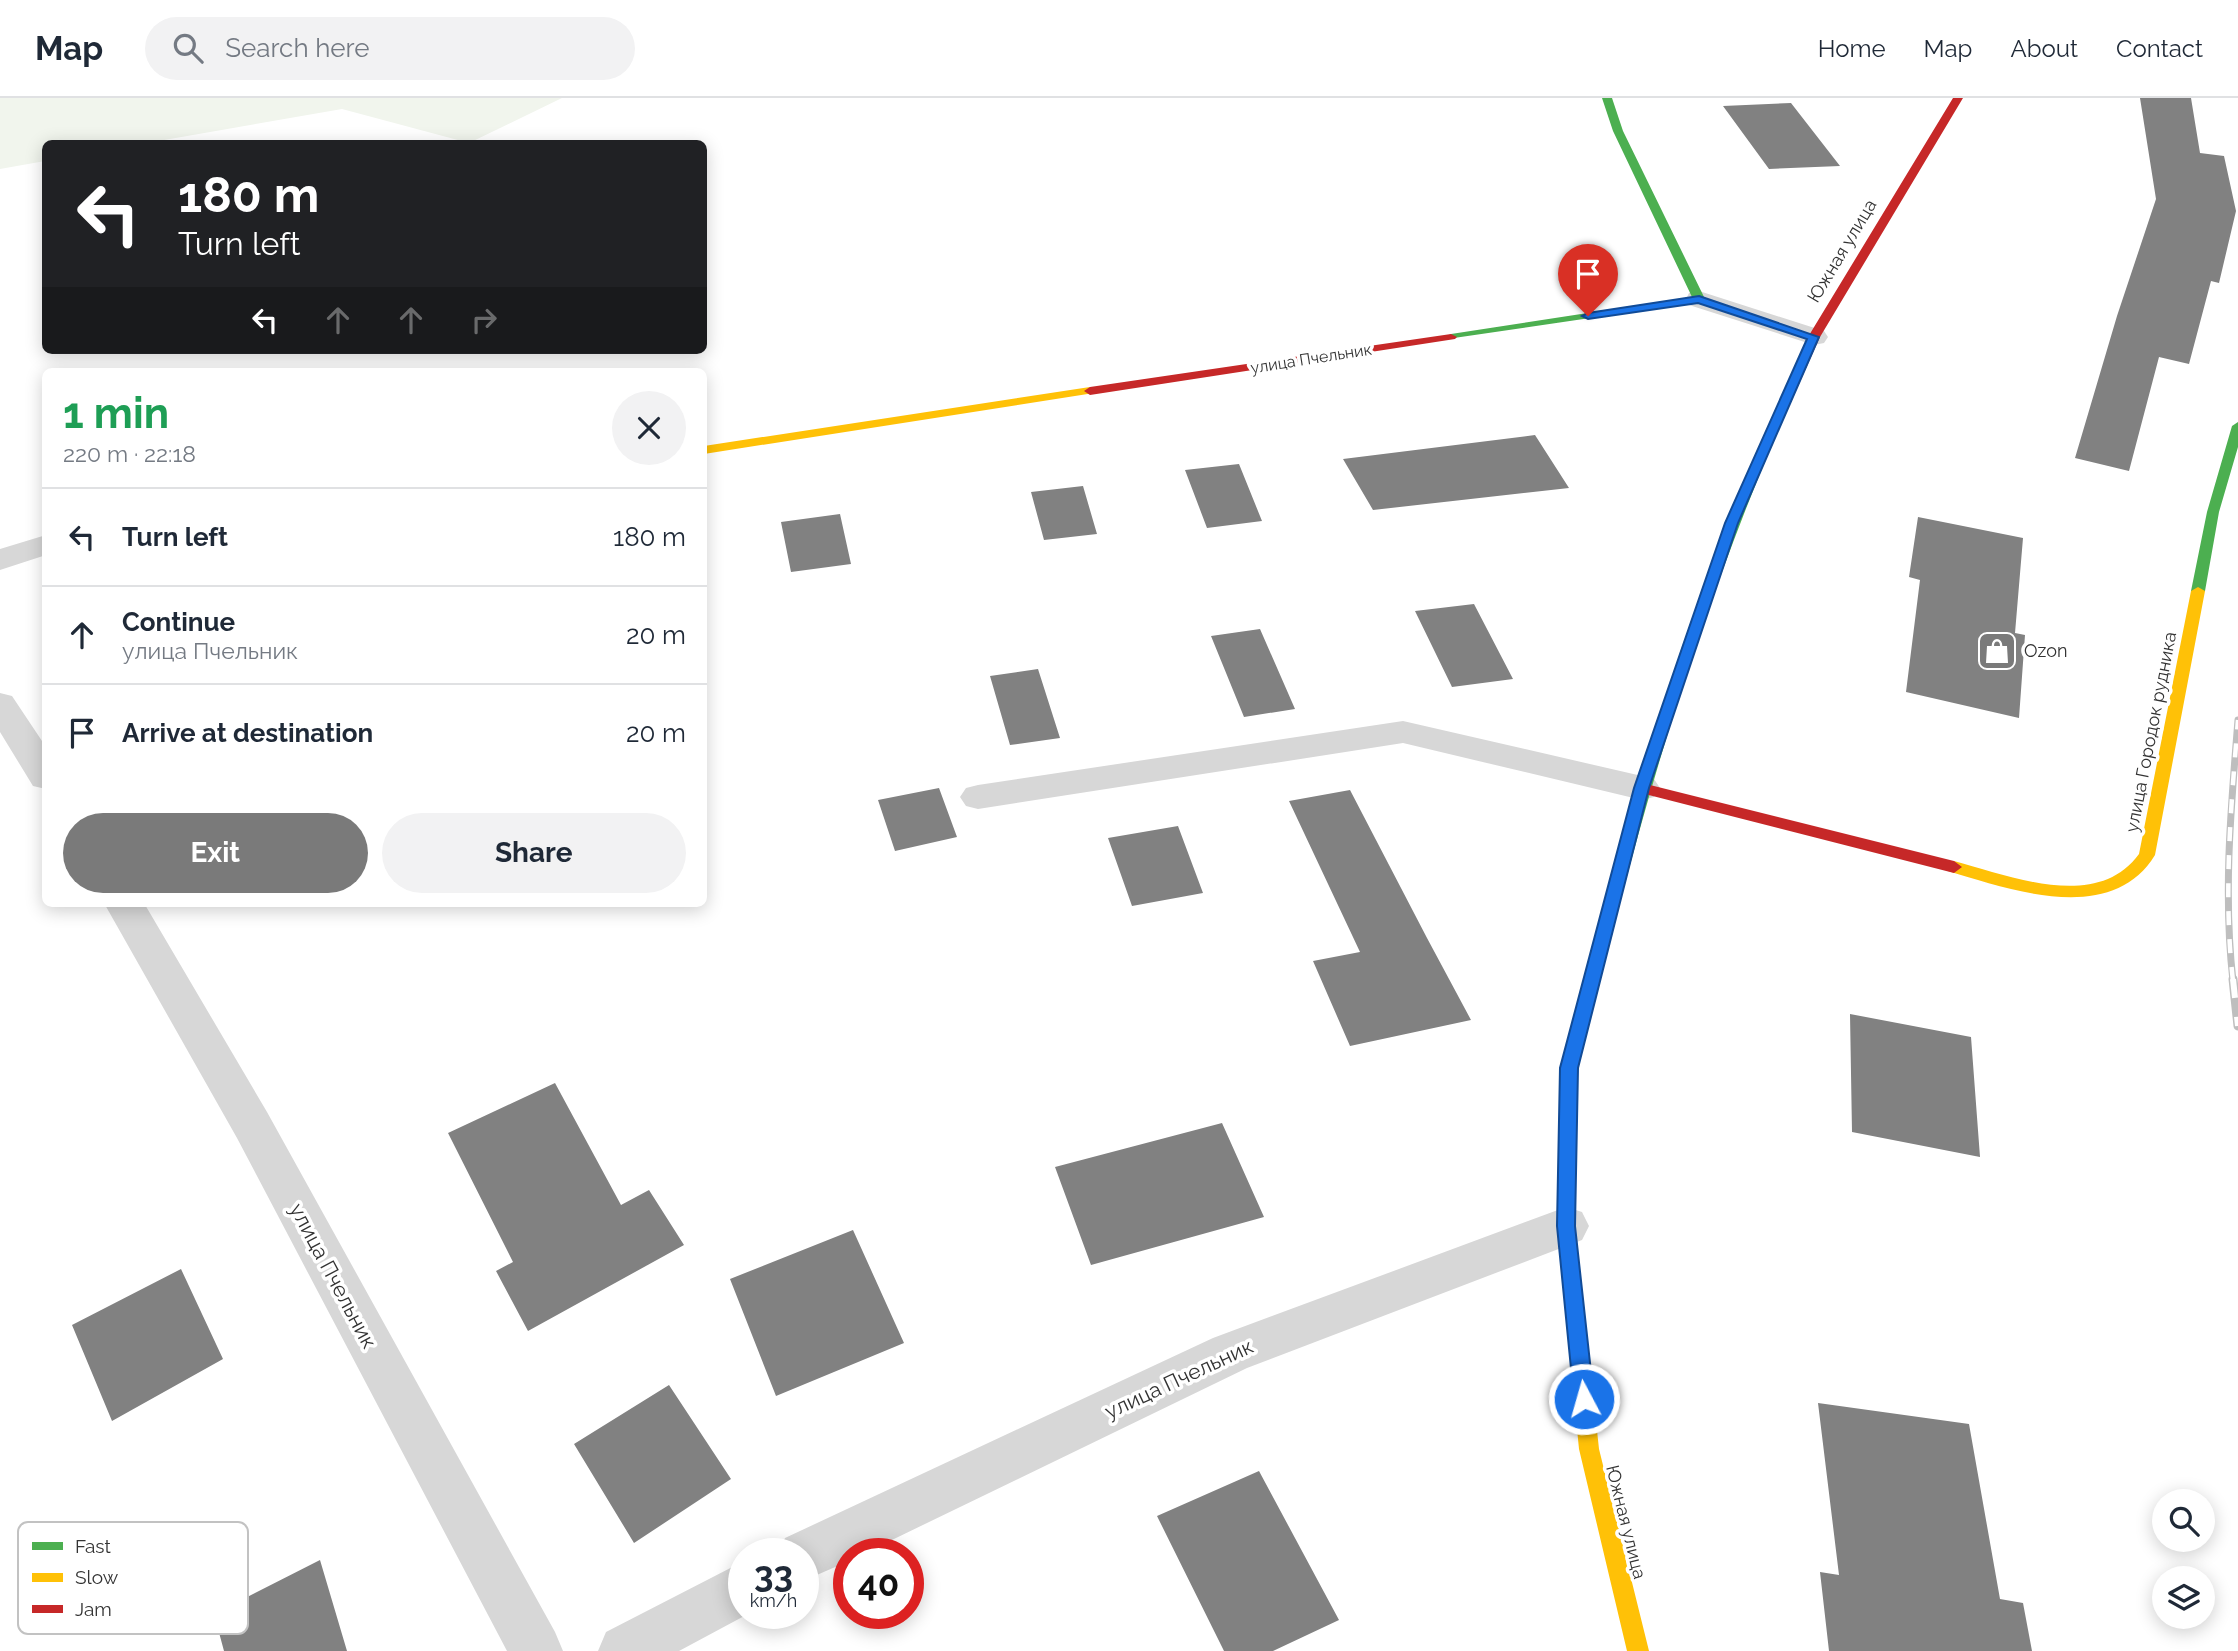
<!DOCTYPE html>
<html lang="en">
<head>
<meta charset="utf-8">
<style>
	body { margin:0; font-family:Raleway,sans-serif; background:#f2f2f3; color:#1f2937; height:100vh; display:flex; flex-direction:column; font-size:26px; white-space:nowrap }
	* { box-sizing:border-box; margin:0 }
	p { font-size:23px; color:#747a83 }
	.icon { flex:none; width:38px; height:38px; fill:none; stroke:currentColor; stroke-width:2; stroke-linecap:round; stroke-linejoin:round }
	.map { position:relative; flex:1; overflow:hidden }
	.details { position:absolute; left:42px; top:270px; width:665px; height:539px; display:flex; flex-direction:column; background:#fff; border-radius:10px; box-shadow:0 4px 18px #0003 }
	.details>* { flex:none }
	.hud { position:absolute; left:42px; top:42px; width:665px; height:214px; border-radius:10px; box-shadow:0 4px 18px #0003; background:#202124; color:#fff; overflow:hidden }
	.fabs { position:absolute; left:2152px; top:1391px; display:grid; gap:14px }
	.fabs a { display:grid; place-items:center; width:63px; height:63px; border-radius:50%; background:#fff; box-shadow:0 4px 18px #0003; font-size:35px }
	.speed { position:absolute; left:728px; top:1440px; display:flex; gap:14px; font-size:35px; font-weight:700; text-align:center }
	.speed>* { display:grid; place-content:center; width:91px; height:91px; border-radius:50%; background:#fff; box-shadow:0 4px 18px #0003; line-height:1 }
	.speed small { font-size:18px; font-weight:400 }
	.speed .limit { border:10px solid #d22; background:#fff; color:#111 }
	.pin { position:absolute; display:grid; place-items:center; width:60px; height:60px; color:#fff; margin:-72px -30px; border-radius:50% 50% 50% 0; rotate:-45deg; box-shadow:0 0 7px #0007 }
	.pin .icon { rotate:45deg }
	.me { position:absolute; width:77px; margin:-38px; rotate:354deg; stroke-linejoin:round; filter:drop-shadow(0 0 5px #0008) }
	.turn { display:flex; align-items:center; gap:24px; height:147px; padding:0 21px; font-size:32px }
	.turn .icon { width:91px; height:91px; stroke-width:2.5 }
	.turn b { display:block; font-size:49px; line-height:60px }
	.lanes { display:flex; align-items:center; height:66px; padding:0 21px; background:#0003; justify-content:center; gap:35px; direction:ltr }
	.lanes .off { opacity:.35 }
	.round { display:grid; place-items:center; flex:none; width:74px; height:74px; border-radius:37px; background:#f2f2f3 }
	.headline { display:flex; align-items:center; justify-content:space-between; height:119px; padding:0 21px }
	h1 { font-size:42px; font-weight:700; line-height:52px; color:#1e9e55 }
	.cta { display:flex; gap:14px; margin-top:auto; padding:14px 21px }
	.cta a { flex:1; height:80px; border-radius:42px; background:#7a7a7a; color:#fff; font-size:28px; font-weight:700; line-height:80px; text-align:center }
	.cta a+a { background:#f2f2f3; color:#1f2937 }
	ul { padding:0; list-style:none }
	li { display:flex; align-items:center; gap:21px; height:98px; padding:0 21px; border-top:2px solid #e0e1e3 }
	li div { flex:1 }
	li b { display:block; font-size:26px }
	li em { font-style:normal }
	header { display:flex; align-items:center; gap:42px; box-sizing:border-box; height:98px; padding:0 35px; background:#fff; border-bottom:2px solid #e0e1e3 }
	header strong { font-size:33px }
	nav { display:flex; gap:38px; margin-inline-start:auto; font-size:24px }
	.search { width:490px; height:63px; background:#f2f2f3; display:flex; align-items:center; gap:18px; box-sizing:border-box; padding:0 24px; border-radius:38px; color:#747a83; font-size:26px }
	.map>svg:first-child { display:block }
</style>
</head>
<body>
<header>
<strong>Map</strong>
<div class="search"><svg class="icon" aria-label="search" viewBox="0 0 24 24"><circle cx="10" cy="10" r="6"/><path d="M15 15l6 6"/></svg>Search here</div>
<nav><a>Home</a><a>Map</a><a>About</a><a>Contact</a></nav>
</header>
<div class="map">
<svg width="2238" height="1553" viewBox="0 0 2238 1553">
	<rect width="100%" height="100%" fill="#fff"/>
	<path fill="#f1f5ed" d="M0,0H562L469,45L342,11L147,45L46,46L45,63L0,71Z"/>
	<path fill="#818181" d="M2140,0H2191L2200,55L2224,58L2236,113L2219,185L2211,183L2189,266L2159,259L2129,373L2075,360L2117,218L2156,101Z
		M1791,5L1840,68L1769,71L1723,8Z
		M1535,337L1569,390L1373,412L1343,361Z
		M1239,366L1262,423L1207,430L1185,372Z
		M1083,388L1097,436L1044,442L1031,394Z
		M840,416L851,466L791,474L781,424Z
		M1918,419L2023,440L2015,535L2025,537L2019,620L1906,594L1920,482L1909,479Z
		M1474,506L1513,581L1452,589L1415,513Z
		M1260,531L1295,611L1244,619L1211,538Z
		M1038,571L1060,640L1010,647L990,578Z
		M939,690L957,739L895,753L878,702Z
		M1350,692L1427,840L1471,922L1350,948L1313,863L1360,854L1289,703Z
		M1178,728L1203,795L1132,808L1108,740Z
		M1850,916L1971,939L1980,1059L1852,1034Z
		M555,985L621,1107L649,1092L684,1147L528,1233L496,1173L513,1164L448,1035Z
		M1222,1025L1264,1119L1091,1167L1055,1069Z
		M853,1132L904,1245L776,1298L730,1181Z
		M181,1171L223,1261L112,1323L72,1227Z
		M669,1287L731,1381L634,1445L574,1346Z
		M1818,1305L1969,1326L2000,1501L2023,1505L2032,1553H1829L1820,1474L1839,1477Z
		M1259,1373L1339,1522L1273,1553H1224L1157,1418Z
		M320,1462L347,1553H224L214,1516Z"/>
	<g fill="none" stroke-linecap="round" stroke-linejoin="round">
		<path fill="#d7d7d7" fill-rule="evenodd" d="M1403,623L1642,678L1654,681L1660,690L1654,699L1642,702L1403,645L978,711L966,708L960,699L966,690L978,687Z"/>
		<path fill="#d7d7d7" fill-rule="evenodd" d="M1699,193L1824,233L1828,239L1824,245L1814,247L1689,207L1686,201L1689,195Z
			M46,437V457L0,472V451Z
			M0,595L12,598L46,649V691L33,688L0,634Z
			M104,805H144L267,1014L555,1534L563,1553H507L237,1040Z
			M1566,1109L1582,1114L1589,1128L1582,1142L1247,1270L863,1456H849V1463L803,1483V1456H778L785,1440L1213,1240Z
			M744,1463V1516H748L679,1553H598L606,1534Z"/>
		<path fill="#4caf50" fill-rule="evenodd" d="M1602,0H1612L1623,33L1705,201L1699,204L1447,241L1445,239L1451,236L1692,199L1613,33Z
			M2238,324V349L2219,414L2205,493L2198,497L2191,493L2207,414L2232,328Z
			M1768,338L1774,342C1710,493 1661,647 1620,805L1612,811L1606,809L1604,805C1647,647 1697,492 1762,342Z"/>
		<path fill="#ffc107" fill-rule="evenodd" d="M1090,289L1094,291V295L704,356V348Z
			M2198,489L2205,493L2155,757C2112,828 2011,792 1948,773L1946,769L1954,763C2010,778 2097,814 2139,756L2191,493Z
			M1567,1051L1573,1053L1576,1058L1575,1128L1599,1351L1649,1553H1627L1579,1351L1557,1128L1558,1058L1561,1053Z"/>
		<path fill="#c62828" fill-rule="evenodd" d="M1953,0H1963L1820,239L1774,342L1768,346L1764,345L1762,342L1808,239Z
			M1451,236L1457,239L1455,241L1090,297L1084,293L1090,289Z
			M1642,685L1954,763L1962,769L1954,775L1637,694L1634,690Z
			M1612,799L1620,805L1578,970L1576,1058L1573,1063L1567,1065L1561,1063L1558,1058L1560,970L1604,805Z"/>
		<defs>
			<path id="rail-far1" d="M2233,883C2223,796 2231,709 2238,622"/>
			<path id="rail" d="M2233,881L2238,928"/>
		</defs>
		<use href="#rail-far1" stroke="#bebebe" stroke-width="7"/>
		<use href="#rail" stroke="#bebebe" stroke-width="9"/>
		<use href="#rail-far1" stroke="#fff" stroke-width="4.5" stroke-dasharray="14" stroke-linecap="butt"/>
		<use href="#rail" stroke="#fff" stroke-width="6" stroke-dasharray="19" stroke-linecap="butt"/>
	</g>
	<path fill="#1a73e8" stroke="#114b97" stroke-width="2" d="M1699,198L1819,239L1738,425L1649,690L1578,970L1575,1128L1594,1301L1591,1308L1584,1311L1577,1308L1574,1301L1557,1128L1560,970L1634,690L1725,425L1807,241L1698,205L1588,221L1582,218L1588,215Z"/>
	<defs>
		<symbol id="shop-square" viewBox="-11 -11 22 22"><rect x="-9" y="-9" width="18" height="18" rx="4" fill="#7a7a7a" stroke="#fff"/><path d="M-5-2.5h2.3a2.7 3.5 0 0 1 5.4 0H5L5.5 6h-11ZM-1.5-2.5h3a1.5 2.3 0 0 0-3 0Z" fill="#fff"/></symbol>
	</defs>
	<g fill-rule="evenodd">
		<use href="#shop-square" x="1975" y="531" width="44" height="44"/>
	</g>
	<g text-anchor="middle" stroke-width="7" stroke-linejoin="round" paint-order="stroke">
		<g font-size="16" fill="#333" stroke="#fff">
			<text transform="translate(1311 260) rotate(-9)" y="6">улица Пчельник</text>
		</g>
		<g font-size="18" fill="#333" stroke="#fff">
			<text transform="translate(1842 153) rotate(-59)" y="6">Южная улица</text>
			<text transform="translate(2151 634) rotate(-79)" y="6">улица Городок рудника</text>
			<text transform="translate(1626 1424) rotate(76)" y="6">Южная улица</text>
		</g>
		<g font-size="18" fill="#333" stroke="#fff" text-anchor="start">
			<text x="2024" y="559">Ozon</text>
		</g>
		<g font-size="21" fill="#333" stroke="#fff">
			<text transform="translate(333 1178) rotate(62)" y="7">улица Пчельник</text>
			<text transform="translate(1179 1281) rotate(-25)" y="7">улица Пчельник</text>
		</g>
	</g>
	<rect x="18" y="1424" width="230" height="112" rx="10" fill="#fff" stroke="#c2c2c2" stroke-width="2"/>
	<rect x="32" y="1444" width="31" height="8" fill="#4caf50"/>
	<rect x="32" y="1475" width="31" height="9" fill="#ffc107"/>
	<rect x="32" y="1507" width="31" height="8" fill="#c62828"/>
	<g font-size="19" fill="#333">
		<text x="75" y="1455">Fast</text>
		<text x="75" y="1486">Slow</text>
		<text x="75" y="1518">Jam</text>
	</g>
</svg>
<div class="fabs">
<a><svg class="icon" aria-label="search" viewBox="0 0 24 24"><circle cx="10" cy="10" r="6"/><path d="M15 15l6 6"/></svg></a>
<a><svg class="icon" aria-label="layers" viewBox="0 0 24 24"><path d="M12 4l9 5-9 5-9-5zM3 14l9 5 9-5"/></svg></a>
</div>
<div class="speed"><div>33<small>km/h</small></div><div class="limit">40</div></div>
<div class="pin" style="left:1588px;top:218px;background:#d93025"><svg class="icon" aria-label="arrive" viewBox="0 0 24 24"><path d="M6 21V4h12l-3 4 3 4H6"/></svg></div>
<svg class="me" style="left:1584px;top:1301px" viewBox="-20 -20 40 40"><circle r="17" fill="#1a73e8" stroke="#fff" stroke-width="3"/><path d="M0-11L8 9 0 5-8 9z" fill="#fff"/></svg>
<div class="hud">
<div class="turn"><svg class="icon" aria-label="left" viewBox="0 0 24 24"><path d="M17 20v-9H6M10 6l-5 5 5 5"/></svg><div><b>180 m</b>Turn left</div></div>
<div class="lanes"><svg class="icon" aria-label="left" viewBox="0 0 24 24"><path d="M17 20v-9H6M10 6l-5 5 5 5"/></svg><svg class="icon off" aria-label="ahead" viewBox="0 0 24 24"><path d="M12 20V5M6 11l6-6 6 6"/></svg><svg class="icon off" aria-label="ahead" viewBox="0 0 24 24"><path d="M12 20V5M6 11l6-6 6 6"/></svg><svg class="icon off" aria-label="right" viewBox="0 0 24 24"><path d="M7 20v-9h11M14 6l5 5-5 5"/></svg></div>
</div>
<section class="details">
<div class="headline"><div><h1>1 min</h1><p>220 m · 22:18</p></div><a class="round"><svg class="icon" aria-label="close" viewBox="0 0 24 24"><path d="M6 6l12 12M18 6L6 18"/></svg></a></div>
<ul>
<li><svg class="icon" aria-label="left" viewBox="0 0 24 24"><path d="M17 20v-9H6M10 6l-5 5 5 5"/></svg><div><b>Turn left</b></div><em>180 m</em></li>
<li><svg class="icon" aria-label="ahead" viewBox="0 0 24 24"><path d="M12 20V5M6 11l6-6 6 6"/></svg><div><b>Continue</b><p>улица Пчельник</p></div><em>20 m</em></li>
<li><svg class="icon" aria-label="arrive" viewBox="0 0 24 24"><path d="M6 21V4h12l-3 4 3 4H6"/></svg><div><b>Arrive at destination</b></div><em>20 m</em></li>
</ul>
<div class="cta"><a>Exit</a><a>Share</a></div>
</section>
</div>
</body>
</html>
